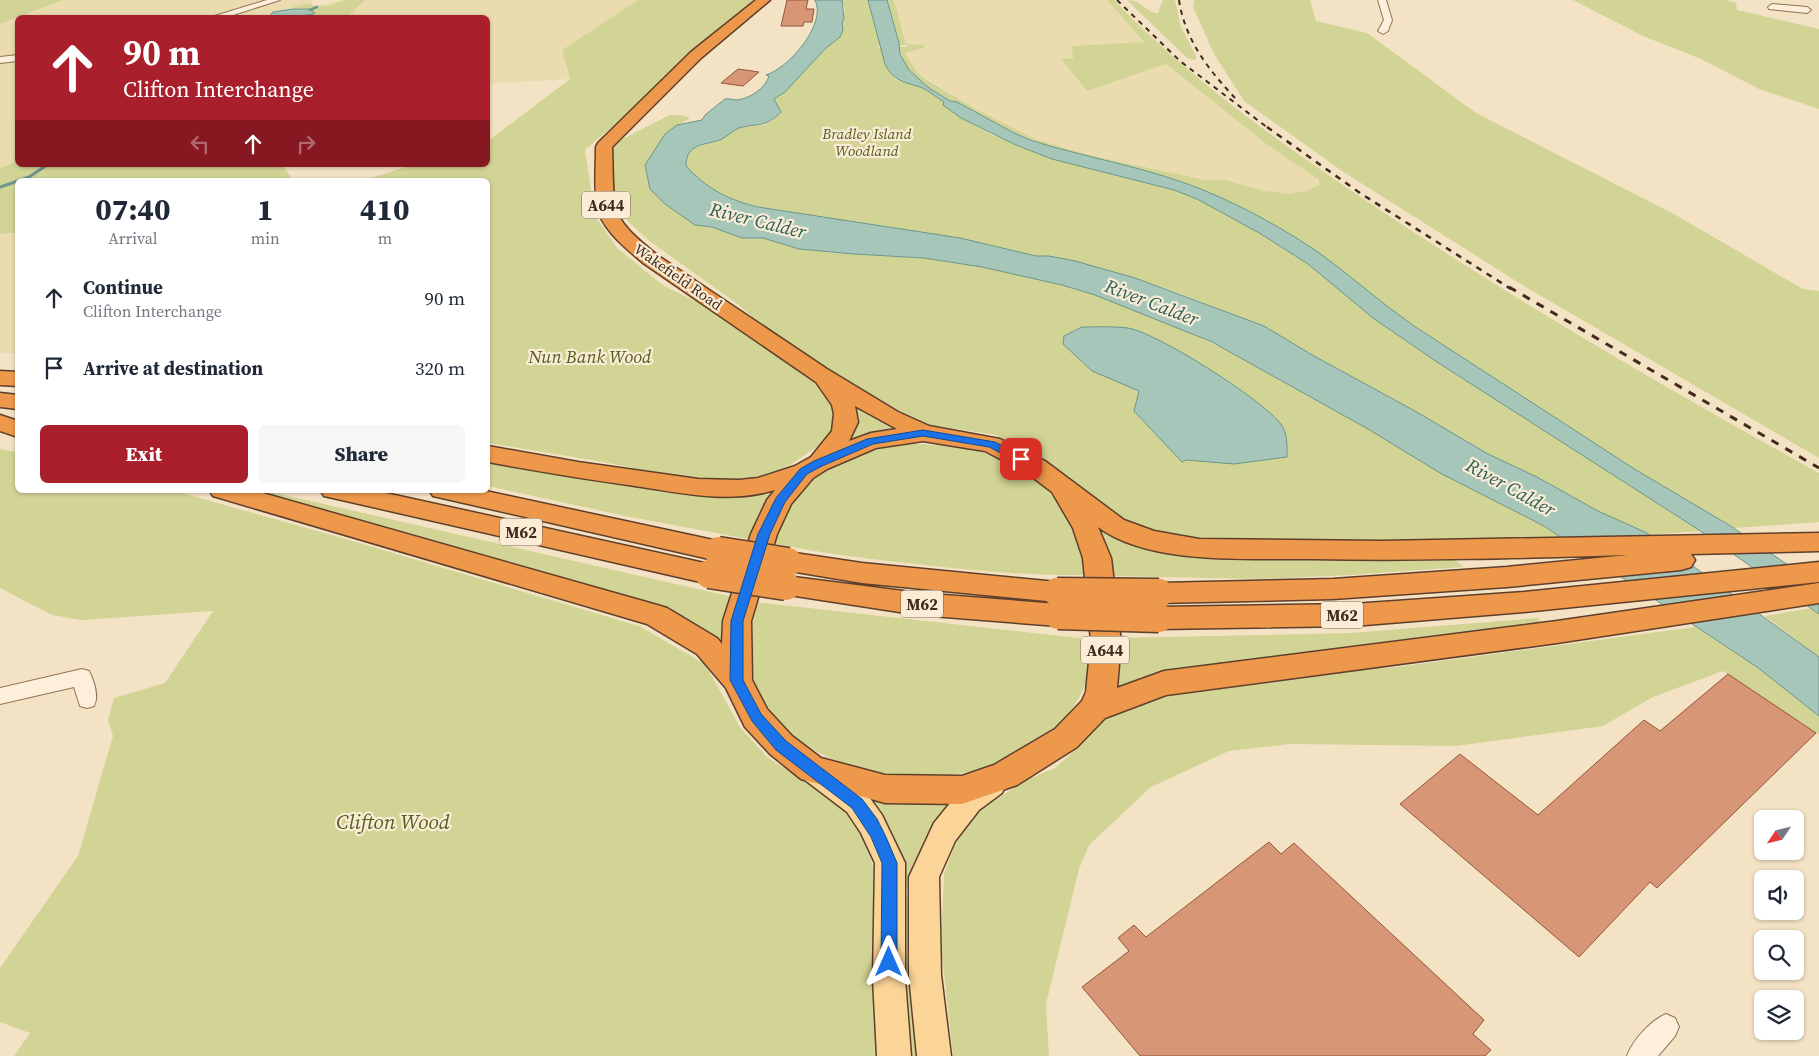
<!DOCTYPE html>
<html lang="en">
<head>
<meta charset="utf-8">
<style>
	body { margin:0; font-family:"Source Serif 4",serif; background:#f6f6f7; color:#1f2937; height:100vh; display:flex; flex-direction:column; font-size:19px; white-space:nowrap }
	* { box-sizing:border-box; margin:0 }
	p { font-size:16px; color:#747a83 }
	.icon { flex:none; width:28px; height:28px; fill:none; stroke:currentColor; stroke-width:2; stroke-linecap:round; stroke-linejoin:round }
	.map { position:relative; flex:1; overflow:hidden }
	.details { position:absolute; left:15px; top:178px; width:475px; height:315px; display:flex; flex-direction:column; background:#fff; border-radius:8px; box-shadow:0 1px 4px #0004 }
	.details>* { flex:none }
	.top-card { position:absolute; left:15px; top:15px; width:475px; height:152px; border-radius:8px; box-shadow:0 1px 4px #0004; background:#a91f2b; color:#fff; overflow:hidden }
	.needle { width:32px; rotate:235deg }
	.tools { position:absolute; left:1754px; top:810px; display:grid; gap:10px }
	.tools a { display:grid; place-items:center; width:50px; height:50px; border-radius:8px; background:#fff; box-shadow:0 1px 4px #0004; font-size:25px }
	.pin { position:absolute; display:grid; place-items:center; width:42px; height:42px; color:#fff; margin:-21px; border-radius:10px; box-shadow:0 2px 8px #0006 }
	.me { position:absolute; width:55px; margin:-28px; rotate:0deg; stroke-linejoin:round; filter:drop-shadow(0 0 4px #0008) }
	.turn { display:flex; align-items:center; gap:18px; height:105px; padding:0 25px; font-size:22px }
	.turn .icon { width:65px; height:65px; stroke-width:2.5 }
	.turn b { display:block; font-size:35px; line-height:42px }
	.lanes { display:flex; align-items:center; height:48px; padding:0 25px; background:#0003; justify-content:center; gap:25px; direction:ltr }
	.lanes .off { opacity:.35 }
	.eta { display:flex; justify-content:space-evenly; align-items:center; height:85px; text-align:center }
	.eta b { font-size:30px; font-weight:800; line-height:35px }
	.button { display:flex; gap:10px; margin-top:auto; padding:10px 25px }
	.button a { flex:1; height:58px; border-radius:8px; background:#a91f2b; color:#fff; font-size:20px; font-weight:800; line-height:58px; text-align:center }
	.button a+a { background:#f6f6f7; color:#1f2937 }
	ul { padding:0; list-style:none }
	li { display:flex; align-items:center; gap:15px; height:70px; padding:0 25px }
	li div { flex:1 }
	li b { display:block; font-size:19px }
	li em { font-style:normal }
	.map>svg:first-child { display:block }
</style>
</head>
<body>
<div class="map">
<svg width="1819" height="1056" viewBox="0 0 1819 1056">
	<rect width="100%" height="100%" fill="#f4e2c4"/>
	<path fill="#ebdcb0" d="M63,0H314L311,3L313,6L344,0H638L562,50L570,79L488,84V18H294L302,16L273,12L269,18H18L17,161L0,167V24Z
		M894,0H1107L1144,42L1062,59L1087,91L1166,64L1265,143L1319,180V185L1306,191L1288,194L1261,190L1226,180H1206L1093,156L1035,139L976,109L917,72L904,53L922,48L925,45L906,44Z
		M0,234H17V353H0Z"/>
	<path fill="#d2d496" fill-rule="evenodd" d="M0,0H63L0,24Z
		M344,0H365L347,17H294L302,16L309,9L290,7L311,3L313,6H328Z
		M638,0H761L585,150L595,216L617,248L664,286L726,316L756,341L810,377L826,393L834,409L833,430L827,440L790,465L772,473L755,477V480L700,482L656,476L643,470L603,462L488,443V180H365L412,165H488V141L570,79L562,50Z
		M842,0H868L881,45L876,47L882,48L885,64L896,80L921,87L944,102L961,118L993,135L1052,159L1174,190L1197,199L1261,234L1308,264L1373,318L1437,362L1701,531L1649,535L1598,511L1537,477L1488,454L1415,411L1314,356L1264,326L1178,293L1135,278L1049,256H1036L960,238L834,220L740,203L712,190L700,182L686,166C686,158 687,154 692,148L722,139L738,128L764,125L774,120L781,112L774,100L785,92L826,48L840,37L845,10Z
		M887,0H894L906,44L925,45L923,48L905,53L917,72L929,81L976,109L1035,139L1093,156L1206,180H1226L1261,190L1288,194L1306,191L1319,185V180L1265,143L1166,64L1087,91L1061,59L1073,58L1072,46L1144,42L1107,0H1114C1189,79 1278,141 1368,202C1514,300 1666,388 1819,473V522L1734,528L1636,470L1414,326L1382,305L1318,253L1288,234L1226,200L1175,179L1069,152L1033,141L1016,134L957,102C931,96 905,73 899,47H906L907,45L898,46L899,42Z
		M1127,0C1144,0 1145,13 1158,13L1163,0H1175L1181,27L1197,58L1194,60L1187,58Z
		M1194,0H1310L1316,21L1367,33L1476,113L1674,214L1803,289L1819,291V458L1524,286L1345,173L1244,101L1214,54L1193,7Z
		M1573,0H1727L1736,3L1737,10L1819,29V109L1759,89L1701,59L1643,36Z
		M670,115H682L690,118L665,134L645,165L650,189L695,224L712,227L742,238H763L799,249L854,254L924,258L982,267L1062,285L1095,295L1154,317L1231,352L1368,429L1440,473L1544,526L1563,539L1467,542L1259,539L1231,543L1153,532L1125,521L1107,510L1051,464L996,435L917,423L893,412L764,328L739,305L648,240L617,211L611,192L610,150L613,144ZM1082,327L1129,328L1237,387L1280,423L1186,460L1134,411L1139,391L1074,330Z
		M17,161L18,165C46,165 74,167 102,165H282L293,180H18L17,233L0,234V168Z
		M853,402L898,429L851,438L857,418Z
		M904,444C1000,443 1068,472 1086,575C1026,576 966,570 907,563C860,558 814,552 767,542C773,527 782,516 792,503C797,496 802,488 808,482C835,458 870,450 904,444Z
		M0,449L17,452L18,490H171L339,537L639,626L705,664L740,727L768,758L839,802L861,832L878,880L880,1056H14L30,1033L0,1022V968L78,856L113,736L108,720L114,698L165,683L213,611L82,620L52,615L0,588Z
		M488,459L574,475L780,486L760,512L748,539L625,516L488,486Z
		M240,490H262L733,597L723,649L712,641Z
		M1092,520L1125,539L1454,559L1463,567L1351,575L1263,579L1108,576Z
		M755,602L1088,639C1088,646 1090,654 1090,661C1090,687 1071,714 1053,729C1036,743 1016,758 995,765C910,794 781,770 752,674C745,652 753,624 755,602Z
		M1811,608L1819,614V657L1765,616Z
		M1538,618L1543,625L1109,695L1116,638L1351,633Z
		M1695,627L1757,667L1819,716V735L1723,671L1653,697L1603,726L1456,746L1290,744L1229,751L1151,787L1089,845L1079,869L1046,1004L1049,1056H953L941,946L944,874L956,842L979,812L1022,782L1055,768L1076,749L1094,729L1116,710L1149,696L1264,678L1397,667Z
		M870,797L955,802L914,887L904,886L900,857L890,827Z
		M904,897L915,899L921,1056H909L903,983Z"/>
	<path fill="#a6c6ba" stroke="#6b9688" d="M815,0H842L844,18L842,23L843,30L840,37L826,48L785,92L774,99L781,112C766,128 757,123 739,128C733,130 728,136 722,139C705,146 686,142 686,166C706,188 728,200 758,207L960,238L1036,256H1049L1075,261L1135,278L1264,326L1314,356L1415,411L1488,454L1537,477L1598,511L1647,533L1819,657V716L1757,667L1544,526L1440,473L1368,429L1212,342L1095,295L1062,285L982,267L924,258L854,254L799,249L763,238H742L712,227L695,225L665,204L650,189L645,165L665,134L677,125L702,120L705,115L725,99C729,98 732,100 737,100C749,99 766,88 769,76L766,75C789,68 827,24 815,0Z
		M868,0H887L899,43L900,54L909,70L929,88L950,101L957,102L1016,134L1033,141C1091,159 1152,168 1208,192C1246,208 1284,229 1318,252C1351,276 1381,303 1414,326L1636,470L1729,525L1819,586V614L1699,530L1437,362L1373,318L1308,264L1261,234L1197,199L1174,190L1052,159L1016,145L961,118L943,105L944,102C937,98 928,90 920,87C904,82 893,81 885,64Z
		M293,9H309L314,12V14L294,17H269L273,12Z
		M1082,327C1097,327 1113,326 1128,328C1158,333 1261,399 1280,423C1288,433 1287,445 1287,457L1234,464L1186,460L1182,462L1134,411L1139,391L1092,371L1063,344L1064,336Z"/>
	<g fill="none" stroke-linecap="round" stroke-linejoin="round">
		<path stroke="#6b9688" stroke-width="2.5" d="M310,10L317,7"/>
		<path stroke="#6b9688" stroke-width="3" d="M20,180L29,177L47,165
			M0,187L18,181"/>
	</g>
	<path fill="#d79675" stroke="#94563a" d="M787,0H808L806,9H814L812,22H804L803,26H781Z
		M738,69L759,72L743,86L721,83Z
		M1728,674L1816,733L1657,888L1650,882L1579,957L1400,804L1460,754L1538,815L1644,720L1660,731Z
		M1269,842L1281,854L1294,843L1484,1020L1473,1034L1491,1050L1485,1056H1140L1082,987L1129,951L1118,938L1134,925L1146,937Z"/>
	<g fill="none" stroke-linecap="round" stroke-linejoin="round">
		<defs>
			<path id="minor" d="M267,0H280L224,18H208Z
				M1378,0H1386L1392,20L1388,31L1383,34L1378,31L1384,20Z
				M1772,4L1807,7L1811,10L1807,13L1769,9L1768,7Z
				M18,55V61L0,63V57Z
				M82,669L89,671C94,681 99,696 94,706L87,708L80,706L74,687L0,704V688Z
				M1666,1014L1675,1018L1679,1027L1675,1036L1658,1056H1627C1633,1040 1650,1021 1666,1014Z"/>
			<path id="major" d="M815,760L825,764L867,794L882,815L905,863V979L911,1056H877L873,979L875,863L861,833L847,812L805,780L801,772L805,764Z
				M992,772L1002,775L1006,784L1002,793L979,810L955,841L939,877L941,975L951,1056H917L909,975V877L934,823L959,792L982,775Z"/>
			<path id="highway" d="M756,0H770L701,58L612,147C613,166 612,187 615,205C619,226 642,242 657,255L827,369L898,412L929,426L1000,439L1045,461L1124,520L1154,531L1199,539L1382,541L1819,533V551L1691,554L1695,560L1691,567L1681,570L1507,587L1333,599L1159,603L1149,600L1145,593L1149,586L1159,583L1333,579L1507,567L1628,555C1523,558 1418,561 1313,559C1251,558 1150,566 1098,527L1111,558L1121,641L1117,688L1164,671L1557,621L1819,583V603L1557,643L1166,695L1105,718L1077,747L1017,785L962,804L885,803L801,779L770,754L745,727L726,688L697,654L647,624L213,496L209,490H252L657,605L667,608L717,638L722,644L723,621L751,534L767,500L775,490C729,504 680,493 635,486C585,479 536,471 488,462V446L578,462L698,479L739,480L758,478L795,466L811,457L832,431L834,414L832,405L816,382L643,263C626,248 601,229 597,206C594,187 596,166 596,147L598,143L691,52ZM855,406L897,429L871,433L849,441L858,422ZM923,441L985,451L1027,473L1052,492L1073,528L1083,558L1091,641L1086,692L1082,701L1055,729L994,765L962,776L885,775L821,758L792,736L767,709L752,680L751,621L777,534L791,504L813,478L827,469L876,448Z
				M0,371L18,372V386L0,385Z
				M0,393L18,395V409L0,407Z
				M0,415L18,421V437L0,431Z
				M320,490H372L709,564L719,567L723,574L719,581L709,584L333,498L324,496Z
				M429,490H481L718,541L727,544L731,551L727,558L718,561L442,498L433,496Z
				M788,552L862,563L1057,582L1067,585L1071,592L1067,599L1057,602L862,583L778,569L774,562L778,555Z
				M1819,562V582L1524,612L1353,626L1159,629L1149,626L1145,618L1149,610L1159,607L1353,604L1524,592Z
				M786,576L919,593L1058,604L1068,607L1072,615L1068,623L1058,626L919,615L776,593L772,586L776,579Z"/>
		</defs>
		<use href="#minor" stroke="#927157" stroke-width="2"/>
		<use href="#major" stroke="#5f3f2c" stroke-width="3"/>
		<use href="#highway" stroke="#5f3f2c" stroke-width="3"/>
		<use href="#minor" fill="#fdefd9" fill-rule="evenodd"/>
		<use href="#major" fill="#fbd498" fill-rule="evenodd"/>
		<use href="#highway" fill="#ed984b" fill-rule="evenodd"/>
		<path stroke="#402b1d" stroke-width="2" stroke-dasharray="5 5" stroke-linecap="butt" d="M1117,0L1180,61L1268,128
			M1179,0C1185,40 1208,69 1235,98"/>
		<path stroke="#402b1d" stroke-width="2.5" stroke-dasharray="6 6" stroke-linecap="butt" d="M1267,127L1360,193L1511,289"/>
		<path stroke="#402b1d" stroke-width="3" stroke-dasharray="8 8" stroke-linecap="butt" d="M1509,287L1819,468"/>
		<defs>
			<path id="highway-bridge" d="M718,551L788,562
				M709,574L786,586
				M1057,592L1159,593
				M1058,615L1159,618"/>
		</defs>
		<use href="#highway-bridge" stroke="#5f3f2c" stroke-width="31" stroke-linecap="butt"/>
		<use href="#highway-bridge" stroke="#ed984b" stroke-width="28"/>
	</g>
	<path fill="#1a73e8" stroke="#114b97" d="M923,430L995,442L1027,459L1021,463L989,447L923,436L873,444L822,466L807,474L785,502L770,534L743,621V680L761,714L786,741L862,799L877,819L886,837L897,863V962L895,967L889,970L883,967L881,962L882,863L871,837L852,808L776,750L752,721L730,680L731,621L758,534L776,498L800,469L814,461L867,439Z"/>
	<g text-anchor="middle" stroke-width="4.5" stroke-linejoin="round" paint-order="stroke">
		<g font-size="15" font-style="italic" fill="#545f21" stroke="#faecd5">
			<text x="867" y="139">Bradley Island<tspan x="867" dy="17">Woodland</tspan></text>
		</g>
		<g font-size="15" fill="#402b1d" stroke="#faecd5">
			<text transform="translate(678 277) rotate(35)" y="5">Wakefield Road</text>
		</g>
		<g fill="#faecd5" stroke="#786554" stroke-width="1">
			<rect x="582" y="191.5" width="48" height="27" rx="4"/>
			<rect x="500" y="518.5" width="42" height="27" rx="4"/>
			<rect x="901" y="590.5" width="42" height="27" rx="4"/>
			<rect x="1321" y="601.5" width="42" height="27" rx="4"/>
			<rect x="1081" y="636.5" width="48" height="27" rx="4"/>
		</g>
		<g font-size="16" font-weight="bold" fill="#402b1d">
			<text x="606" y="211">A644</text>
			<text x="521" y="538">M62</text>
			<text x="922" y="610">M62</text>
			<text x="1342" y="621">M62</text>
			<text x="1105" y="656">A644</text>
		</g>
		<g font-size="18" font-style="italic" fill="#545f21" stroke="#faecd5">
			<text x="590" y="363">Nun Bank Wood</text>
		</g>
		<g font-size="19" font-style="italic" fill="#2b6159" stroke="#faecd5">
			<text transform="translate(758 220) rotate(14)" y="7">River Calder</text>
			<text transform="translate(1152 302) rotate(21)" y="7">River Calder</text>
			<text transform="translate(1511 487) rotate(29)" y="7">River Calder</text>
		</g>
		<g font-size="21" font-style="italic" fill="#545f21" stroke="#faecd5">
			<text x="393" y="829">Clifton Wood</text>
		</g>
	</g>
</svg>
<div class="tools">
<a><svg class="needle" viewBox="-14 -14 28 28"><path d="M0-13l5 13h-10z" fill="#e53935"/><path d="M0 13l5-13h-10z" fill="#747a83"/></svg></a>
<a><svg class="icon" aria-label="sound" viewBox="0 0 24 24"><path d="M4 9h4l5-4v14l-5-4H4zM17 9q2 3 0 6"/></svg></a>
<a><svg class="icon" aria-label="search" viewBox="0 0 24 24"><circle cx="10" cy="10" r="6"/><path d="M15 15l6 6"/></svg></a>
<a><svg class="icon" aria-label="layers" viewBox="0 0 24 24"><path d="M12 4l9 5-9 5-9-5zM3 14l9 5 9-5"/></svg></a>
</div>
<div class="pin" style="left:1021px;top:459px;background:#d93025"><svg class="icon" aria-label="arrive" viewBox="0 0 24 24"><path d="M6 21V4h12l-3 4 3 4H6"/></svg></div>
<svg class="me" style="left:889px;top:962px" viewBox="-20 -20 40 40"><path d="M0-17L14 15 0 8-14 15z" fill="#1a73e8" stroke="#fff" stroke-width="4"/></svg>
<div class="top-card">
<div class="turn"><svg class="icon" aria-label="ahead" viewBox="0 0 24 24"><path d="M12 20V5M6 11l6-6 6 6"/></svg><div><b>90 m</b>Clifton Interchange</div></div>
<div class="lanes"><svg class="icon off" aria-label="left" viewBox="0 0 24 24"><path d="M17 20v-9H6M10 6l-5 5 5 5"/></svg><svg class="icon" aria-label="ahead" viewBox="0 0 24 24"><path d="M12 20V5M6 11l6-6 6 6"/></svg><svg class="icon off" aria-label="right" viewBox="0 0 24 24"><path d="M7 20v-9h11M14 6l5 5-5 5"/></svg></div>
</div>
<section class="details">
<div class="eta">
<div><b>07:40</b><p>Arrival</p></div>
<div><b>1</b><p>min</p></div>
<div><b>410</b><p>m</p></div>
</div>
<ul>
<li><svg class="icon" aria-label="ahead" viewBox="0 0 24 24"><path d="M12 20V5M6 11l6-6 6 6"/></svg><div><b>Continue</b><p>Clifton Interchange</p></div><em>90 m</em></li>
<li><svg class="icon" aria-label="arrive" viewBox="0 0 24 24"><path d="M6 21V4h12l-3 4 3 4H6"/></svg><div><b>Arrive at destination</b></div><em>320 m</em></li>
</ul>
<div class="button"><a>Exit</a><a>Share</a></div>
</section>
</div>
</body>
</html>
